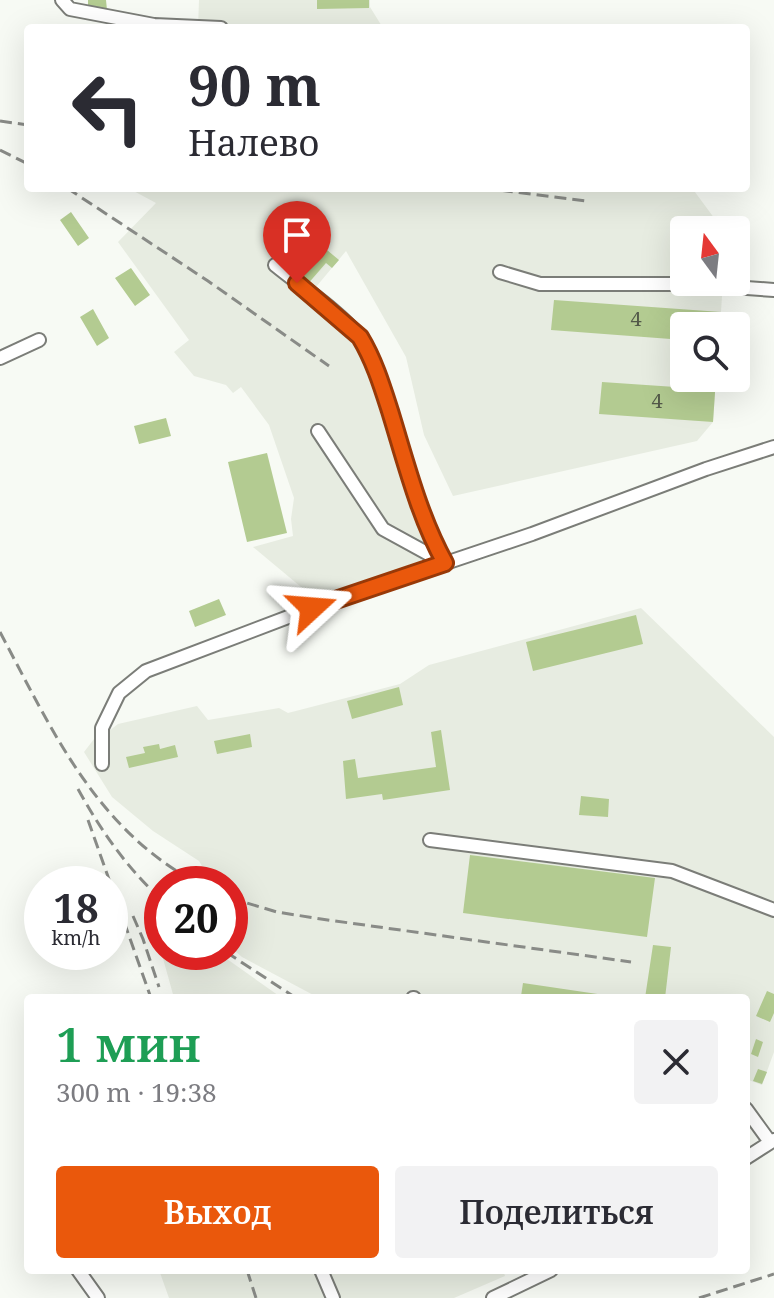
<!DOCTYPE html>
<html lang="ru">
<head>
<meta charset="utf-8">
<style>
	body { margin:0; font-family:"Noto Serif",serif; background:#f2f2f3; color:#2b2b33; height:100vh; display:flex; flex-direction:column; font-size:30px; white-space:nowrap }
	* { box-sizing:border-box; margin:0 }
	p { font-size:26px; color:#7c7c81 }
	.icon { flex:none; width:44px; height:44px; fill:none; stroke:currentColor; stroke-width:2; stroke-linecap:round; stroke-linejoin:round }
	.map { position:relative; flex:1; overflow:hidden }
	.panel { position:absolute; left:24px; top:994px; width:726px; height:280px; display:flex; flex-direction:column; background:#fff; border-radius:8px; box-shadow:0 8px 32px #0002 }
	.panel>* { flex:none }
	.guide { position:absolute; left:24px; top:24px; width:726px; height:168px; border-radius:8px; box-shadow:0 8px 32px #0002; background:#fff; color:#2b2b33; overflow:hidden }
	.needle { width:52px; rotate:345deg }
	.fabs { position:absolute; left:670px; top:216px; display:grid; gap:16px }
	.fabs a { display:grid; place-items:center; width:80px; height:80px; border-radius:8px; background:#fff; box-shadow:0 8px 32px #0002; font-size:40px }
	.speed { position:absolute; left:24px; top:866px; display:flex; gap:16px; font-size:40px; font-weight:700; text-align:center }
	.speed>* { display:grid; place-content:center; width:104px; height:104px; border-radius:50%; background:#fff; box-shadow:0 8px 32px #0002; line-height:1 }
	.speed small { font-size:20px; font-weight:400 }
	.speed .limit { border:12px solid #d22; background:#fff; color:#111 }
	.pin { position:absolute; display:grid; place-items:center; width:68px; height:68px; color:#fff; margin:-82px -34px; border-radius:50% 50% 50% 0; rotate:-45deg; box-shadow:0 0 8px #0007 }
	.pin .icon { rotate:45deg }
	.me { position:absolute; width:88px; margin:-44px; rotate:71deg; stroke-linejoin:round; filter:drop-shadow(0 0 6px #0008) }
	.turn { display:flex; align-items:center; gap:28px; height:168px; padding:0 32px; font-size:36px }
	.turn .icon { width:104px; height:104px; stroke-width:2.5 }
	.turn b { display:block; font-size:56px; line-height:68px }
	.round { display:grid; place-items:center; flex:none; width:84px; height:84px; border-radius:8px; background:#f2f2f3 }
	.head { display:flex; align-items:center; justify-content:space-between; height:136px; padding:0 32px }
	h1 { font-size:48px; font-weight:600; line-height:60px; color:#1e9e55 }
	.cta { display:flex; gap:16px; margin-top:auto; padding:16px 32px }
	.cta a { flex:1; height:92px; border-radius:8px; background:#ea580c; color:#fff; font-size:32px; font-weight:600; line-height:92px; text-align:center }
	.cta a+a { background:#f2f2f3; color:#2b2b33 }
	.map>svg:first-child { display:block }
</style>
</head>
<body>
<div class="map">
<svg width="774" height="1298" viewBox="0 0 774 1298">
	<rect width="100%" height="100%" fill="#f7faf4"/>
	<path fill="#e7ece1" d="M199,0H370V7L383,28H198Z
		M128,188H692L723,230H684V282H723L720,326H684V378H716L713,422L697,441L453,496L424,435L406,357L346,251L306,299L359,349L425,546L420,565L337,594L325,597L307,592L253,547L293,536L291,519L294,498L269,425L241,387L233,393L226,385L194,376L174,352L189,340L118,242L156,203Z
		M641,608L774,737V1052L762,1085L746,1079V998H319L242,957L230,947V884H195L202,866L199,861L153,831L112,797L84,752L94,739L97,728L109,731L118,724L197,706L208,720L279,708L288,713L400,684L429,665Z
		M162,920V952H217L282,998H174L154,926Z
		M159,1270H503L505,1276L454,1298H169Z"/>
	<path fill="#b3cb91" d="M88,0H106L107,10H88Z
		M317,0H369V8L317,9Z
		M71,212L89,238L78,246L60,220Z
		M321,245L339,260L332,268L326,263L306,286L295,276Z
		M131,268L150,295L135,306L115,278Z
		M554,300L721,312L720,326H684V340L551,330Z
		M93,309L109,338L97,346L80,317Z
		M690,378H716L713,422L599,414L602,382L690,388Z
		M166,418L171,436L139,444L134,426Z
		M267,453L287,533L247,542L228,462Z
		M219,599L226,615L195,627L189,611Z
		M636,615L643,644L533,671L526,642Z
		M399,687L403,705L352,719L347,701Z
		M441,730L450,790L383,800L382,794L346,799L343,761L355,759L358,778L436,767L431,732Z
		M250,734L252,747L217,754L214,741Z
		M159,744L160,749L175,745L178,757L129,768L126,757L145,753L143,747Z
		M581,796L609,799L608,817L579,815Z
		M470,855L655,878L647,937L463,913Z
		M653,945L671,947L665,998H645Z
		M523,983L611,996V998L521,996Z
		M767,991L774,994V1013L770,1022L756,1016Z
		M756,1039L763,1042L758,1057L751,1054Z
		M758,1069L767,1072L762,1084L753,1081Z"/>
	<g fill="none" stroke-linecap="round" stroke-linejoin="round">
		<defs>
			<path id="minor" d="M62,0L70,9L154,25L221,28
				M275,265C302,287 339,311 360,337C376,357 382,388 390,412C406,463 419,516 445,563
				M500,272L540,284H691L774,290
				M0,358L39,340
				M318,431L383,529L445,563
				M102,764V728L119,693L146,671L312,608L532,534L706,469L774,447
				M430,840L672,871L774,910
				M413,998H414
				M746,1109L770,1142
				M746,1158L774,1140
				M78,1270L98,1298
				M321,1270L333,1298
				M493,1298L551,1270"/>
		</defs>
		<use href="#minor" stroke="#7b7d78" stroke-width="16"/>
		<use href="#minor" stroke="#fff" stroke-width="12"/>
		<path stroke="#898b87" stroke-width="3" stroke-dasharray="12 6" stroke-linecap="butt" d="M0,121L28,125
			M0,150L28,164
			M67,188L208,281L329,366
			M483,188L586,201
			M0,632C52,730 96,830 199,884
			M78,789C101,831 127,868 162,900
			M88,820L151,998
			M230,898L277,912L321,919L631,962
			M133,916L143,939L159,987
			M226,952L296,998
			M247,1270L256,1298
			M699,1298L774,1274"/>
	</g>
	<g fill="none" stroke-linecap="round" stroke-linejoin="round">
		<defs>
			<path id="route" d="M297,283L360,337C374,360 382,386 390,411C406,463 419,516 445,563L312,608"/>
		</defs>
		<use href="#route" stroke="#983908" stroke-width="20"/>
		<use href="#route" stroke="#ea580c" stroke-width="14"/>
	</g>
	<g text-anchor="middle" stroke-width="8" stroke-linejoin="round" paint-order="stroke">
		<g font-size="20" fill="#525949">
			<text x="636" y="326">4</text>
			<text x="657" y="408">4</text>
		</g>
	</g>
</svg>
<div class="fabs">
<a><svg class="needle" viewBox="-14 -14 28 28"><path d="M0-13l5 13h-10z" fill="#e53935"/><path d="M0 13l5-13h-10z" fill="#7c7c81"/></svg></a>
<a><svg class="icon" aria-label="search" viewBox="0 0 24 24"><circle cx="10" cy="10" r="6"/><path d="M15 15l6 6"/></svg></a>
</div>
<div class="speed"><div>18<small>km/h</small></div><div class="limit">20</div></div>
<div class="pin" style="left:297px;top:283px;background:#d93025"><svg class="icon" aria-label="arrive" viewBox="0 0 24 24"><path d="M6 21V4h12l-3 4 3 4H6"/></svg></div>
<svg class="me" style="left:312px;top:608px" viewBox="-20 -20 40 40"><path d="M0-17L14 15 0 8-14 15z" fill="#ea580c" stroke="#fff" stroke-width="4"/></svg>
<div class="guide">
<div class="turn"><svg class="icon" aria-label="left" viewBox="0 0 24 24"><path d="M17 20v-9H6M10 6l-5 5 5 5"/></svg><div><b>90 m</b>Налево</div></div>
</div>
<section class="panel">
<div class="head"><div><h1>1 мин</h1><p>300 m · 19:38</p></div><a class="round"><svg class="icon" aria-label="close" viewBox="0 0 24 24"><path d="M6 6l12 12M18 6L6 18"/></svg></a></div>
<div class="cta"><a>Выход</a><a>Поделиться</a></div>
</section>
</div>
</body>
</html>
